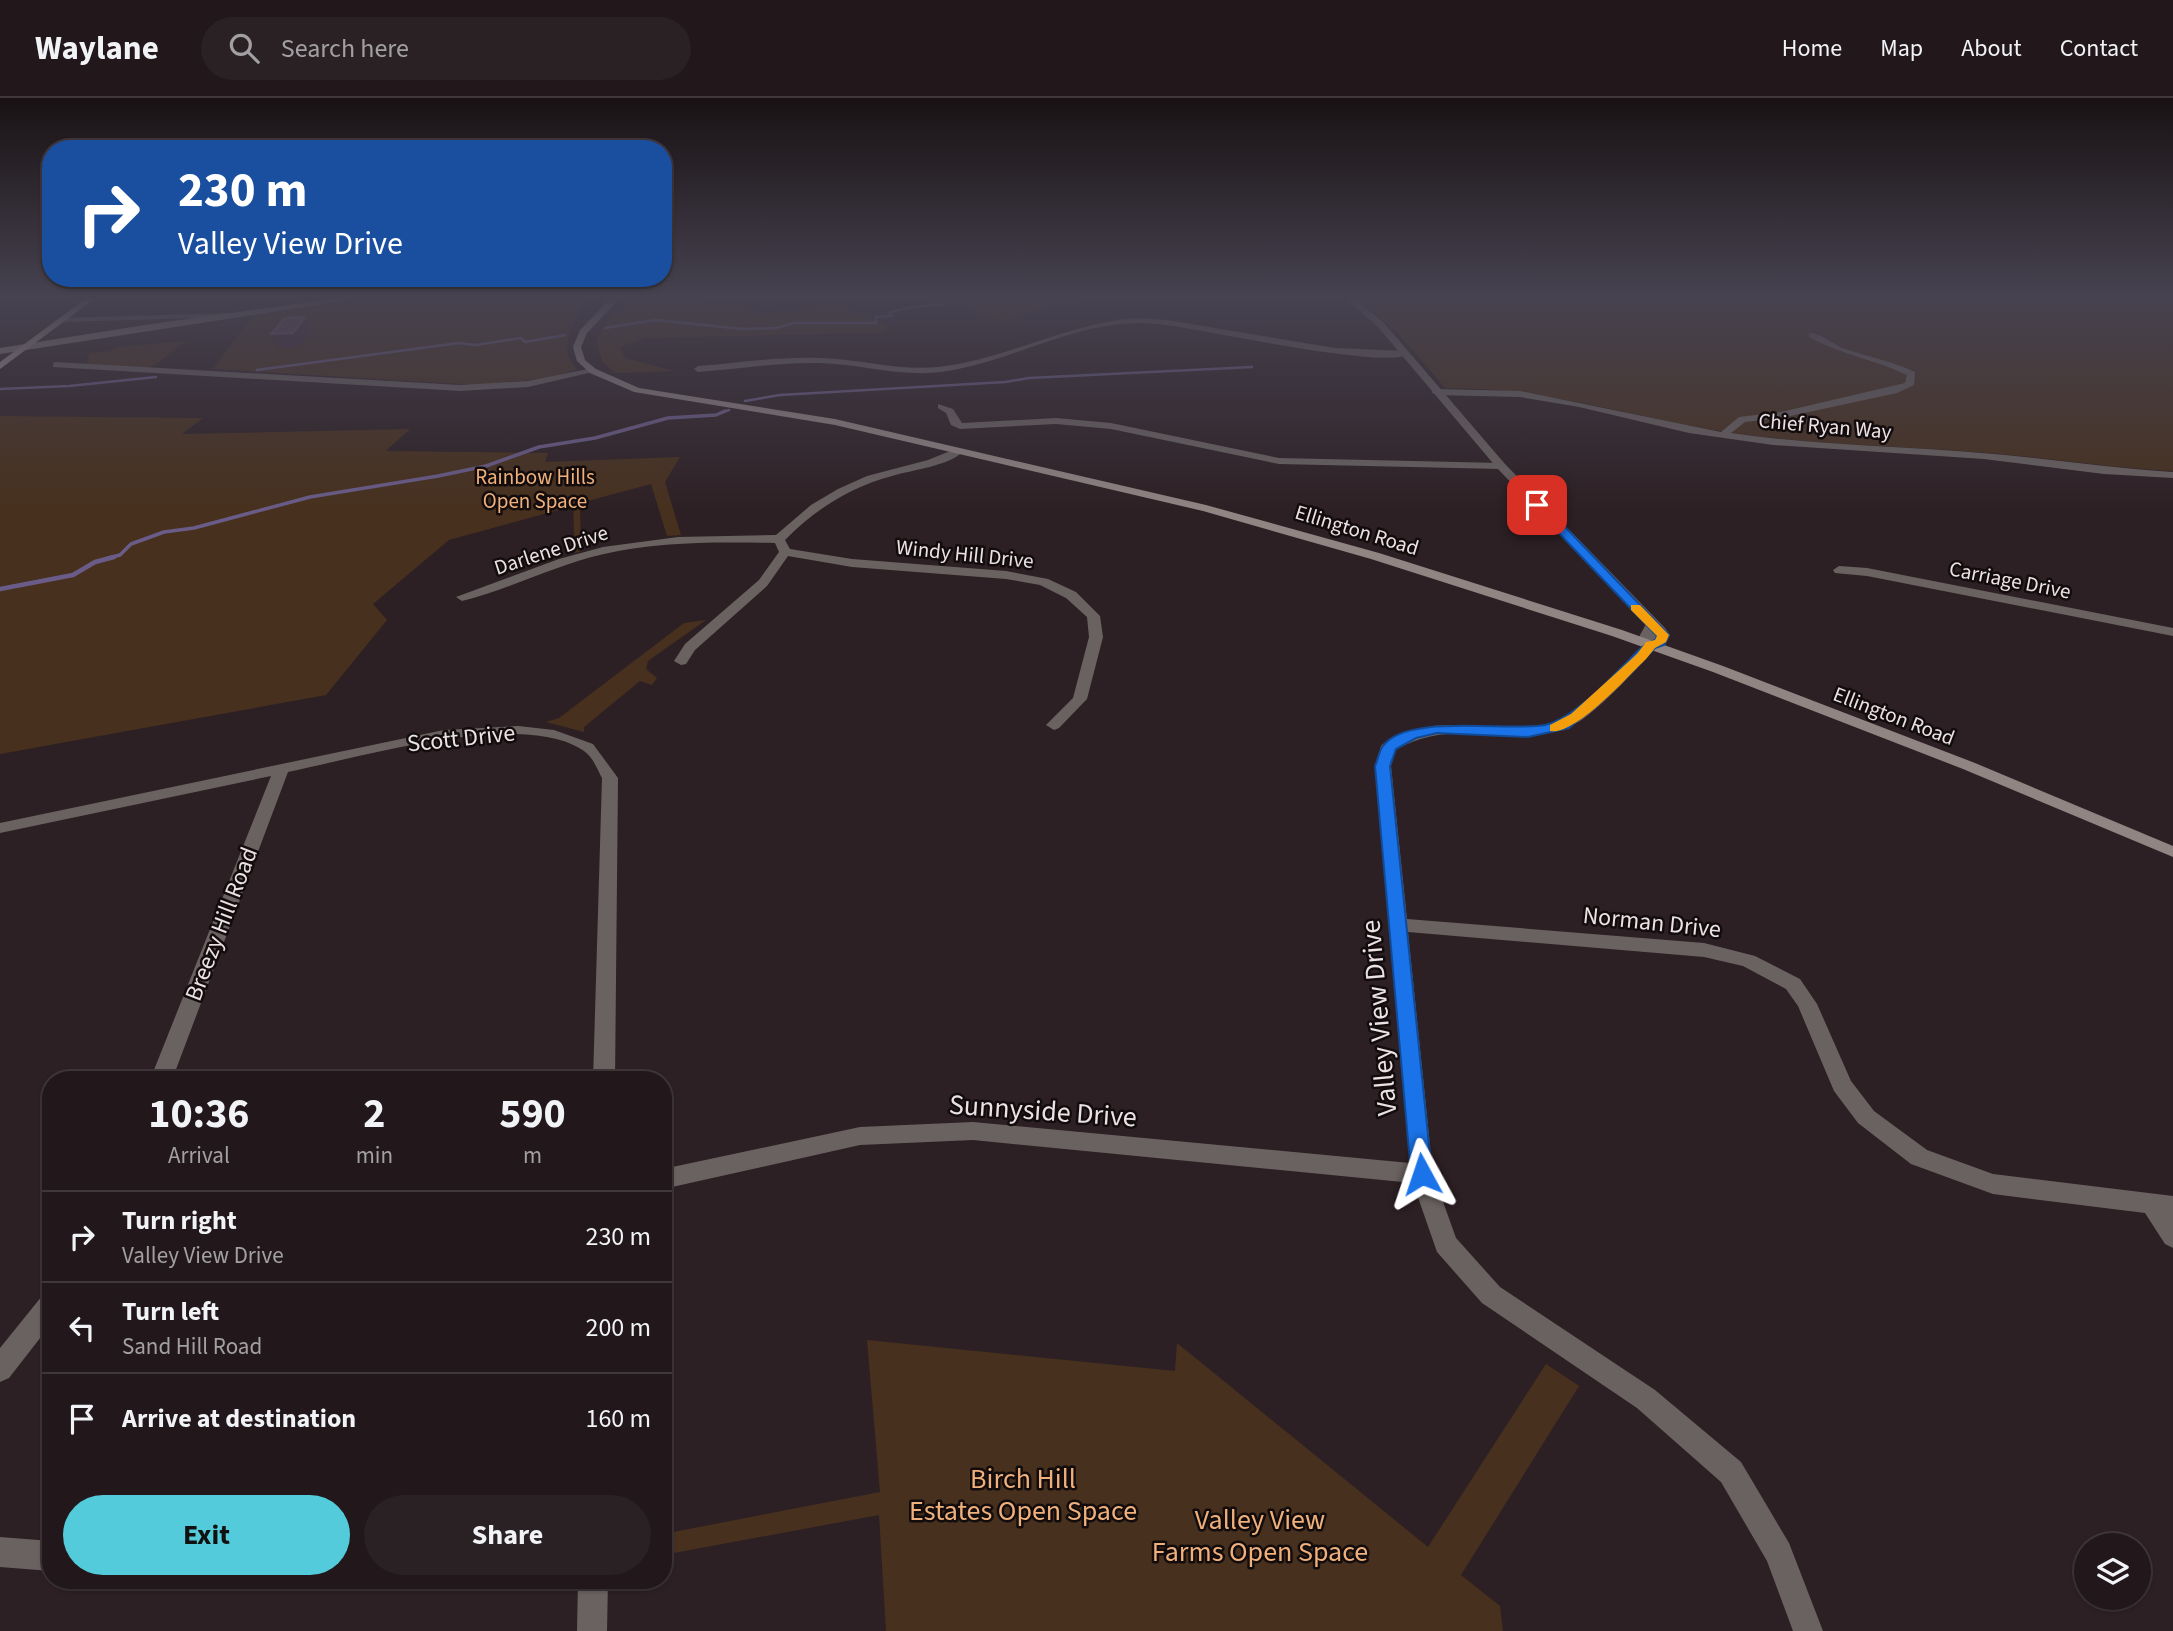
<!DOCTYPE html>
<html lang="en">
<head>
<meta charset="utf-8">
<style>
	body { margin:0; font-family:"Source Sans 3",sans-serif; background:#2a2124; color:#f1f3f6; height:100vh; display:flex; flex-direction:column; font-size:26px; white-space:nowrap }
	* { box-sizing:border-box; margin:0 }
	p { font-size:23px; color:#a2a0a3 }
	.icon { flex:none; width:38px; height:38px; fill:none; stroke:currentColor; stroke-width:2; stroke-linecap:round; stroke-linejoin:round }
	.map { position:relative; flex:1; overflow:hidden }
	.side { position:absolute; left:42px; top:973px; width:630px; height:518px; display:flex; flex-direction:column; background:#22181b; border-radius:28px; box-shadow:0 2px 5px #0004,0 0 0 2px #3f373a }
	.side>* { flex:none }
	.hud { position:absolute; left:42px; top:42px; width:630px; height:147px; border-radius:28px; box-shadow:0 2px 5px #0004,0 0 0 2px #3f373a; background:#1a4fa0; color:#fff; overflow:hidden }
	.controls { position:absolute; left:2074px; top:1435px; display:grid; gap:14px }
	.controls a { display:grid; place-items:center; width:77px; height:77px; border-radius:50%; background:#22181b; box-shadow:0 2px 5px #0004,0 0 0 2px #3f373a; font-size:35px }
	.pin { position:absolute; display:grid; place-items:center; width:60px; height:60px; color:#fff; margin:-30px; border-radius:14px; box-shadow:0 4px 10px #0006 }
	.me { position:absolute; width:77px; margin:-38px; rotate:355deg; stroke-linejoin:round; filter:drop-shadow(0 0 5px #0008) }
	.turn { display:flex; align-items:center; gap:24px; height:147px; padding:0 21px; font-size:32px }
	.turn .icon { width:91px; height:91px; stroke-width:2.5 }
	.turn b { display:block; font-size:49px; line-height:60px }
	.eta { display:flex; justify-content:space-evenly; align-items:center; height:119px; text-align:center }
	.eta b { font-size:42px; font-weight:700; line-height:49px }
	.primary-button { display:flex; gap:14px; margin-top:auto; padding:14px 21px }
	.primary-button a { flex:1; height:80px; border-radius:42px; background:#53cbda; color:#111; font-size:28px; font-weight:700; line-height:80px; text-align:center }
	.primary-button a+a { background:#2a2124; color:#f1f3f6 }
	ul { padding:0; list-style:none }
	li { display:flex; align-items:center; gap:21px; height:91px; padding:0 21px; border-top:2px solid #3f373a }
	li div { flex:1 }
	li b { display:block; font-size:26px }
	li em { font-style:normal }
	header { display:flex; align-items:center; gap:42px; box-sizing:border-box; height:98px; padding:0 35px; background:#22181b; border-bottom:2px solid #3f373a }
	header strong { font-size:33px }
	nav { display:flex; gap:38px; margin-inline-start:auto; font-size:24px }
	.search { width:490px; height:63px; background:#2a2124; display:flex; align-items:center; gap:18px; box-sizing:border-box; padding:0 24px; border-radius:38px; color:#a2a0a3; font-size:26px }
	.map>svg:first-child { display:block }
</style>
</head>
<body>
<header>
<strong>Waylane</strong>
<div class="search"><svg class="icon" aria-label="search" viewBox="0 0 24 24"><circle cx="10" cy="10" r="6"/><path d="M15 15l6 6"/></svg>Search here</div>
<nav><a>Home</a><a>Map</a><a>About</a><a>Contact</a></nav>
</header>
<div class="map">
<svg width="2173" height="1533" viewBox="0 0 2173 1533">
	<rect width="100%" height="100%" fill="#2d2024"/>
	<path fill="#47301d" d="M385,199H489L488,205L527,199H587C575,225 555,248 577,271L549,280L476,287L213,271L254,216Z
		M634,199H648L659,203L723,206L766,215L839,208L889,229L881,235L646,240L620,249L625,260L674,273L615,275L602,263L596,243L608,222Z
		M941,199H1103L1025,215C1000,236 967,207 941,199Z
		M1355,199H2173V373C2111,370 2050,360 1988,355C1903,348 1818,347 1733,335C1634,320 1547,289 1445,290L1398,235Z
		M185,243L161,263L149,270L87,267L89,255L111,253L118,249Z
		M0,318L203,320L182,336L410,331L386,353L548,355L545,364L680,359L665,384L681,437L667,438L651,386L580,405L581,453L575,455L573,408L449,442L373,506L387,522L326,597L0,656Z
		M706,522L648,563L646,571L657,580L652,587L640,583L584,629V634L546,624L559,620L684,525Z
		M867,1242L1175,1273L1177,1245L1428,1449L1546,1266L1579,1288L1461,1477L1500,1508L1503,1533H886L879,1417L663,1457V1436L880,1394Z"/>
	<g fill="none" stroke-linecap="round" stroke-linejoin="round">
		<path stroke="#6a5c89" stroke-width="2.5" d="M605,230L656,222L743,231L776,230L794,225H876V219L892,218L889,215C926,203 966,208 1004,199
			M257,272L459,245L475,247L521,240L525,244L565,237
			M0,291L69,288L156,279
			M745,303L780,297L1005,284L1029,280L1252,269
			M721,315L729,312"/>
		<path stroke="#6a5c89" stroke-width="3.5" d="M108,460L120,457L131,446L164,434L194,430L310,399L438,378L486,368L539,349L595,340L668,320L716,317L725,313"/>
		<path stroke="#6a5c89" stroke-width="4.5" d="M0,491L73,477L95,464L114,459"/>
		<path fill="#6a6261" fill-rule="evenodd" d="M228,215L231,219L62,224L58,222L62,220Z
			M1135,220L1167,222L1335,250L1405,253L1409,256C1383,272 1200,230 1158,226C1082,218 1015,264 941,274C901,279 860,266 820,265C780,264 738,271 698,274L694,271L698,268C738,265 781,258 821,260C860,261 899,273 938,269C1005,262 1065,226 1135,220Z
			M1809,235C1822,235 1833,247 1845,251C1869,259 1892,263 1915,274L1914,287L1897,295L1781,320L1745,324L1731,335C1814,347 1898,348 1982,355C2046,360 2109,370 2173,374V380L2104,376L1984,361L1773,347L1689,335L1579,309L1520,299L1436,297L1431,294L1436,291L1520,293L1721,334L1739,319L1781,314L1905,285L1907,277C1873,261 1842,257 1809,239Z
			M56,264L460,287L528,283L593,270L597,273L528,289L460,293L53,269V265Z
			M938,306L953,311L962,325L1056,320L1111,325L1279,360L1501,365L1506,368L1501,371L1279,366L1111,331L1056,326L960,331L951,327L946,315L938,310Z
			M955,351L964,353C946,369 915,371 892,378C851,389 815,411 785,442L790,451L852,461L1006,473L1048,481L1076,494L1100,518L1103,539L1087,601L1059,630L1054,632L1046,627L1073,600L1089,539L1087,519L1066,500L1040,487L1006,481L852,469L788,458L767,488L695,552L686,566L681,567L674,563L685,546L759,482L779,454L775,445C718,444 660,443 604,456C555,467 511,491 462,503L456,499L559,461L603,449L678,439L776,437L811,407L838,391L867,378L928,362Z
			M1839,468L1867,470L2173,530V538L1867,478L1835,475L1833,472Z
			M1650,543L1657,547C1643,566 1600,610 1580,623C1564,633 1542,638 1523,638C1470,639 1448,626 1396,651L1391,668L1407,821L1704,845L1755,858L1800,881L1817,906L1851,983L1874,1013L1927,1052L1993,1076L2173,1098V1150L2165,1146L2145,1115L1993,1096L1911,1066L1858,1025L1834,993L1798,908L1786,891L1743,868L1704,859L1408,834L1433,1076L1456,1140L1500,1189L1655,1292L1741,1364L1789,1445L1823,1533H1793L1767,1463L1721,1384L1637,1310L1482,1205L1437,1154L1413,1085L973,1042L860,1047L663,1091V1071L860,1029L973,1024L1410,1065L1375,668L1381,648C1387,642 1396,638 1405,635C1455,615 1507,642 1554,624C1583,613 1614,576 1637,555L1645,544Z
			M518,628L554,632L593,646L618,680L615,982H593L602,680C597,671 593,659 584,653C524,610 357,660 288,674L172,982H150L271,678L0,735V725L444,632Z
			M51,1194V1226L9,1280L0,1284V1250L42,1198Z
			M0,1439L51,1443V1473L0,1469Z
			M578,1482H608L607,1533H577Z"/>
		<path fill="#6a6261" fill-rule="evenodd" d="M1344,199H1353L1384,225L1505,366L1665,530L1670,537L1665,547L1645,550L1639,539L1646,526L1497,370L1378,229Z"/>
		<path fill="#918583" fill-rule="evenodd" d="M346,199H369L0,256V250L151,226Z
			M612,199H621L587,235L581,249L585,262L596,271L639,290L835,321L1206,407L1379,455L1622,532L1723,568L1975,665L2173,748V759L1963,671L1713,574L1612,538L1371,461L1203,413L835,327L634,294L590,275L577,263L573,249L580,232Z"/>
		<path fill="#afa09e" fill-rule="evenodd" d="M88,199H97L0,271V264Z"/>
	</g>
	<path fill="#3e2439" d="M305,219L311,232L299,249L277,250L271,236Z"/>
	<path fill="#654662" stroke="#7a5e76" stroke-width="2" d="M305,219L293,235L271,236L285,220Z"/>
	<linearGradient id="sky" x2="0" y2="1"><stop stop-color="#191214"/><stop offset="0.48" stop-color="#464250"/><stop offset="1" stop-color="#464250" stop-opacity="0"/></linearGradient>
	<rect width="2173" height="414" fill="url(#sky)"/>
	<path fill="#1a73e8" stroke="#114b97" stroke-width="2" d="M1534,404H1541L1669,537L1664,547L1655,550L1630,576L1569,630L1528,639L1437,635L1416,640L1396,651L1390,668L1432,1076L1429,1082L1422,1085L1414,1082L1411,1076L1375,668C1378,662 1379,653 1383,648C1406,615 1508,634 1545,627C1570,622 1604,588 1622,569C1633,559 1641,546 1655,542L1657,538L1534,409Z"/>
	<path fill="#f59e0b" d="M1631,507H1640L1667,535L1669,537L1666,544L1655,550L1646,561C1627,579 1575,638 1550,633V627L1571,616L1637,556L1646,544L1655,542L1657,538L1631,512Z"/>
	<g text-anchor="middle" stroke-width="5" stroke-linejoin="round" paint-order="stroke">
		<g font-size="21" fill="#ebe2e5" stroke="#120c0d">
			<text transform="translate(1825 328) rotate(5)" y="7">Chief Ryan Way</text>
			<text transform="translate(1357 432) rotate(17)" y="7">Ellington Road</text>
			<text transform="translate(551 452) rotate(-18)" y="7">Darlene Drive</text>
			<text transform="translate(965 456) rotate(6)" y="7">Windy Hill Drive</text>
			<text transform="translate(2010 482) rotate(11)" y="7">Carriage Drive</text>
			<text transform="translate(1894 618) rotate(21)" y="7">Ellington Road</text>
		</g>
		<g font-size="21" fill="#f0b07b" stroke="#120c0d">
			<text x="535" y="386">Rainbow Hills<tspan x="535" dy="24">Open Space</tspan></text>
		</g>
		<g font-size="24" fill="#ebe2e5" stroke="#120c0d">
			<text transform="translate(461 640) rotate(-6)" y="8">Scott Drive</text>
			<text transform="translate(1652 824) rotate(6)" y="8">Norman Drive</text>
			<text transform="translate(221 826) rotate(-69)" y="8">Breezy Hill Road</text>
		</g>
		<g font-size="28" fill="#ebe2e5" stroke="#120c0d">
			<text transform="translate(1378 920) rotate(-95)" y="10">Valley View Drive</text>
			<text transform="translate(1043 1012) rotate(4)" y="10">Sunnyside Drive</text>
		</g>
		<g font-size="28" fill="#f0b07b" stroke="#120c0d">
			<text x="1023" y="1390">Birch Hill<tspan x="1023" dy="32">Estates Open Space</tspan></text>
			<text x="1260" y="1431">Valley View<tspan x="1260" dy="32">Farms Open Space</tspan></text>
		</g>
	</g>
</svg>
<div class="controls">
<a><svg class="icon" aria-label="layers" viewBox="0 0 24 24"><path d="M12 4l9 5-9 5-9-5zM3 14l9 5 9-5"/></svg></a>
</div>
<div class="pin" style="left:1537px;top:407px;background:#d93025"><svg class="icon" aria-label="arrive" viewBox="0 0 24 24"><path d="M6 21V4h12l-3 4 3 4H6"/></svg></div>
<svg class="me" style="left:1422px;top:1076px" viewBox="-20 -20 40 40"><path d="M0-17L14 15 0 8-14 15z" fill="#1a73e8" stroke="#fff" stroke-width="4"/></svg>
<div class="hud">
<div class="turn"><svg class="icon" aria-label="right" viewBox="0 0 24 24"><path d="M7 20v-9h11M14 6l5 5-5 5"/></svg><div><b>230 m</b>Valley View Drive</div></div>
</div>
<section class="side">
<div class="eta">
<div><b>10:36</b><p>Arrival</p></div>
<div><b>2</b><p>min</p></div>
<div><b>590</b><p>m</p></div>
</div>
<ul>
<li><svg class="icon" aria-label="right" viewBox="0 0 24 24"><path d="M7 20v-9h11M14 6l5 5-5 5"/></svg><div><b>Turn right</b><p>Valley View Drive</p></div><em>230 m</em></li>
<li><svg class="icon" aria-label="left" viewBox="0 0 24 24"><path d="M17 20v-9H6M10 6l-5 5 5 5"/></svg><div><b>Turn left</b><p>Sand Hill Road</p></div><em>200 m</em></li>
<li><svg class="icon" aria-label="arrive" viewBox="0 0 24 24"><path d="M6 21V4h12l-3 4 3 4H6"/></svg><div><b>Arrive at destination</b></div><em>160 m</em></li>
</ul>
<div class="primary-button"><a>Exit</a><a>Share</a></div>
</section>
</div>
</body>
</html>
